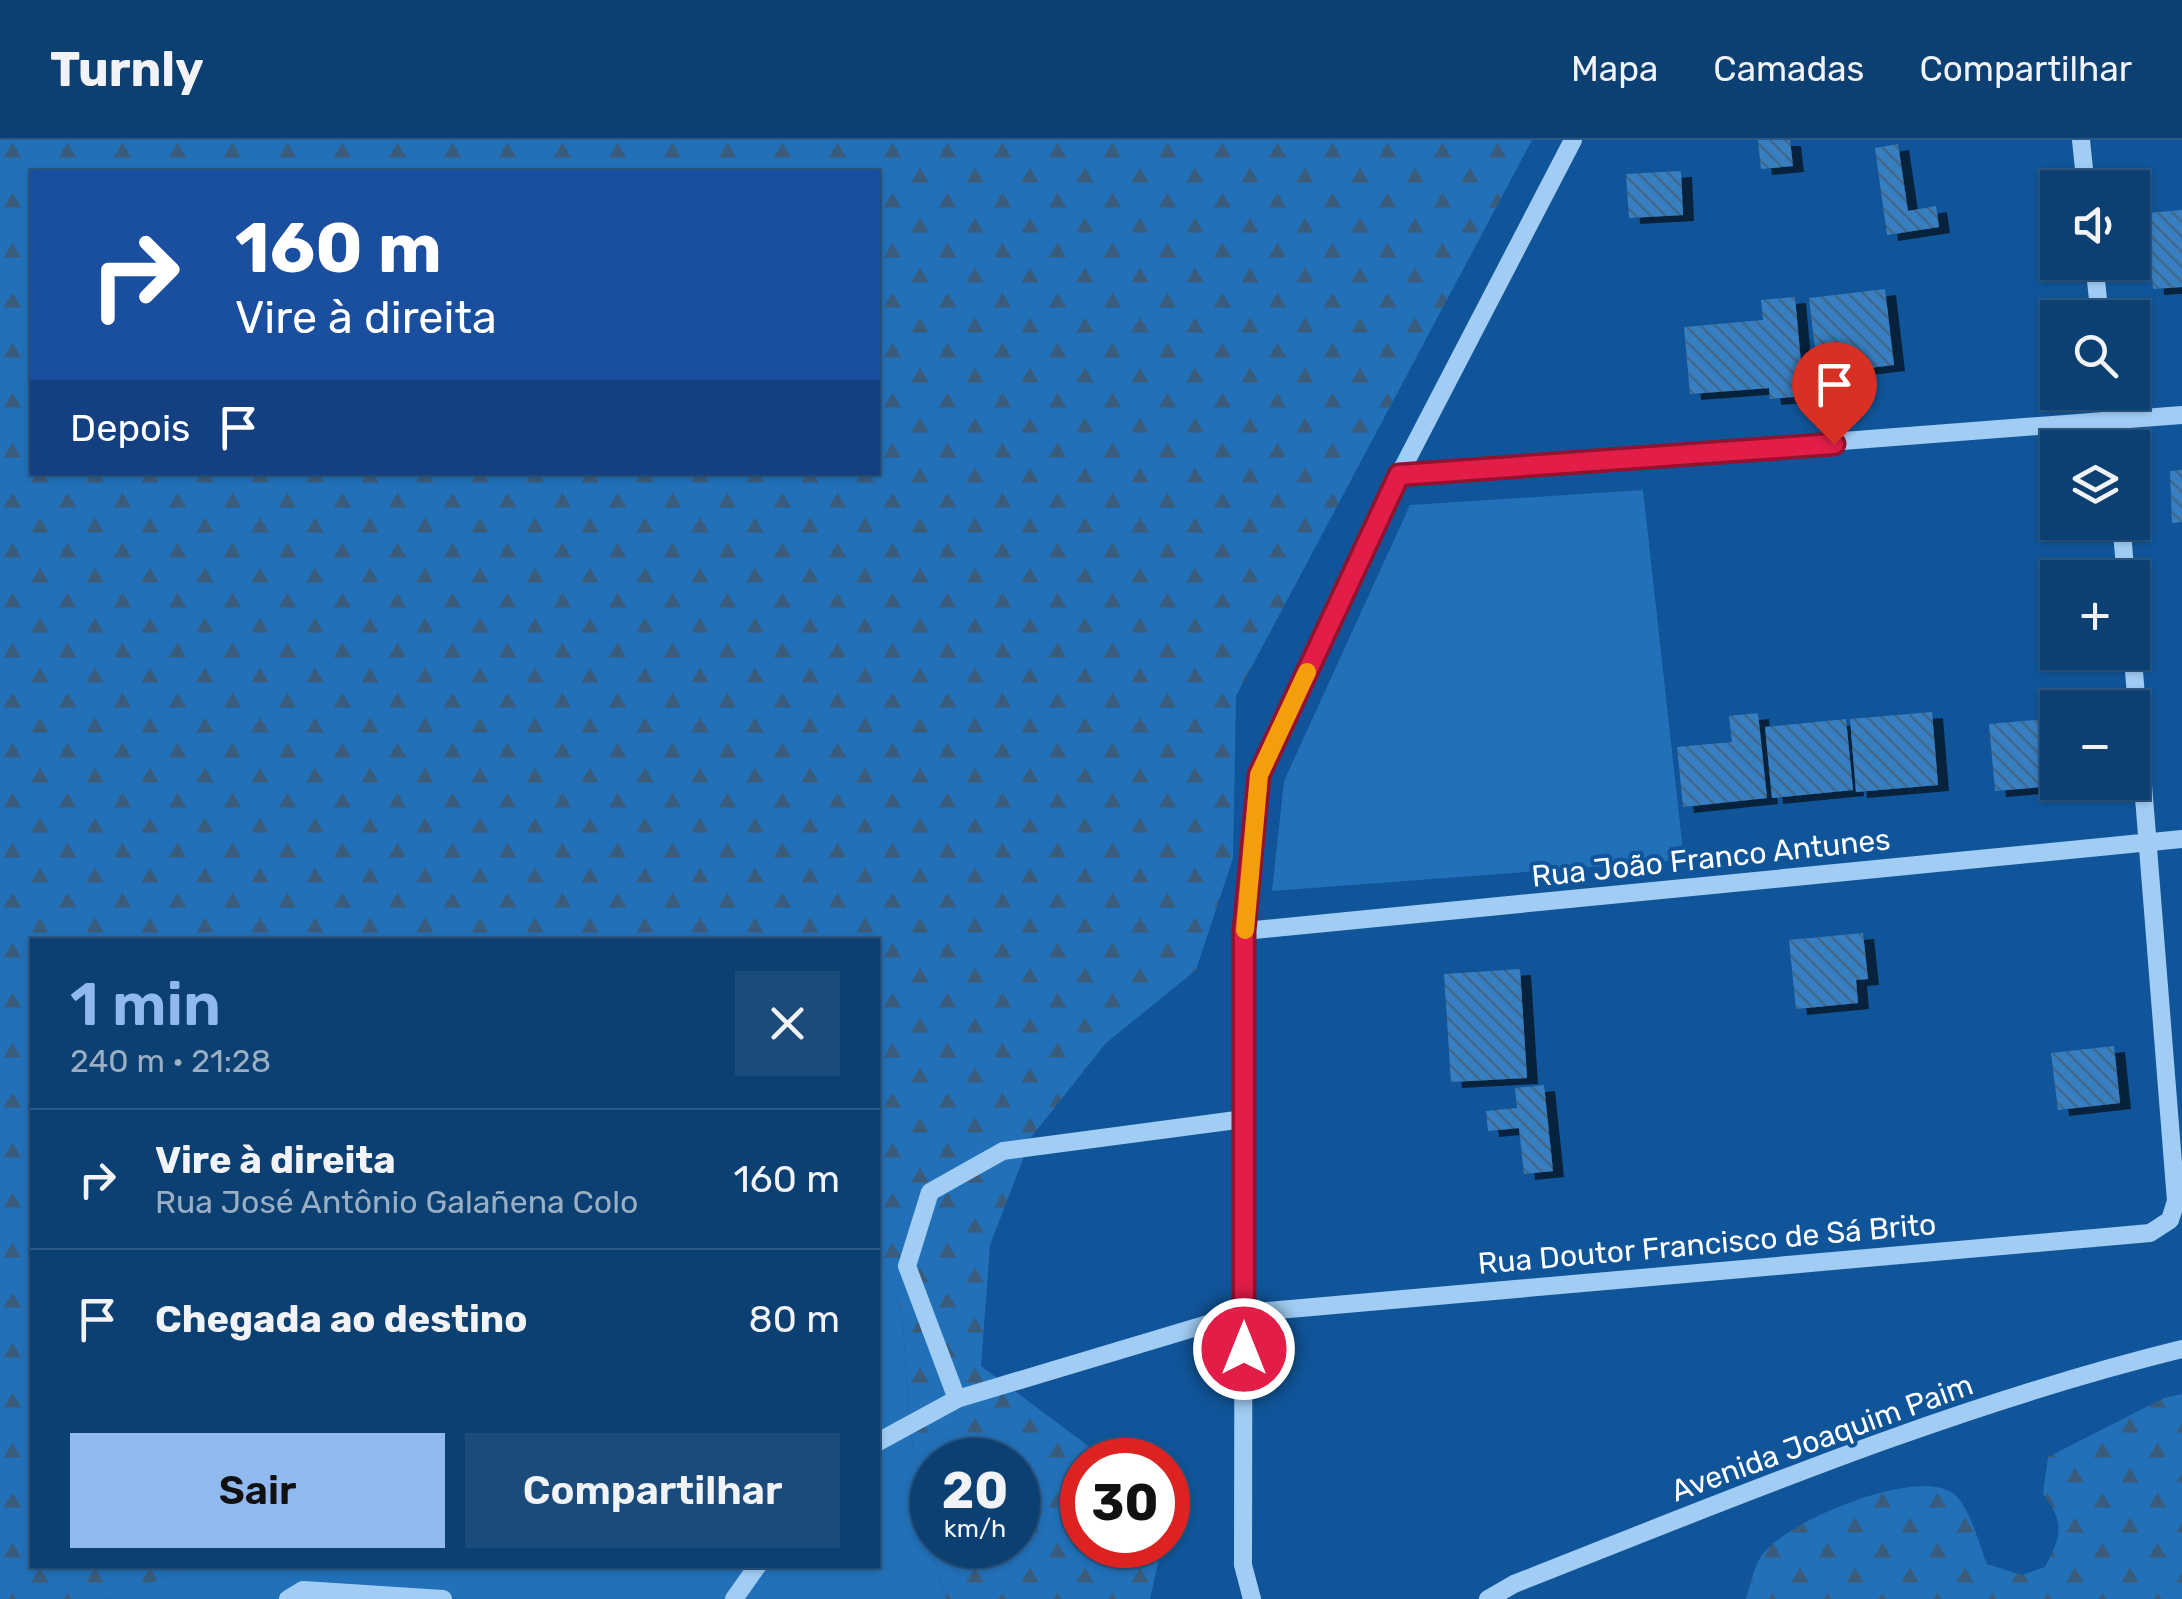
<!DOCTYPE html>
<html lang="pt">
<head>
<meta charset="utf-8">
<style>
	body { margin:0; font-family:Rubik,sans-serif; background:#1a4b7b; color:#f1f3f6; height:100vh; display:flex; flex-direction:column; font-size:38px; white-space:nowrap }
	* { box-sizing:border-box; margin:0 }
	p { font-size:32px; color:#9aafc4 }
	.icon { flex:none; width:55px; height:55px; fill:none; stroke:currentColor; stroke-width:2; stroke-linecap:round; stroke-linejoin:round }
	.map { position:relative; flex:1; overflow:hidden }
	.details { position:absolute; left:30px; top:798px; width:850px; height:630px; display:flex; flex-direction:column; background:#0c4073; border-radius:0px; box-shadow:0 2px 8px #0004,0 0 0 2px #2c5985 }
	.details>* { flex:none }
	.guide { position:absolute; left:30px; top:30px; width:850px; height:305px; border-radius:0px; box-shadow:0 2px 8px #0004,0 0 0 2px #2c5985; background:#1a4fa0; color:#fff; overflow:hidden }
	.buttons { position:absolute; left:2040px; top:30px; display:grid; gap:20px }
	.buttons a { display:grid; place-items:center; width:110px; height:110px; border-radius:0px; background:#0c4073; box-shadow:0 2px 8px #0004,0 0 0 2px #2c5985; font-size:50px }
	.speed { position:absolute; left:910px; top:1298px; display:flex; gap:20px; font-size:50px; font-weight:700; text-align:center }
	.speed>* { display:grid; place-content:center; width:130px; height:130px; border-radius:50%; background:#0c4073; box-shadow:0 2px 8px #0004,0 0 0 2px #2c5985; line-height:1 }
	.speed small { font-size:25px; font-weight:400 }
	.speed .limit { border:15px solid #d22; background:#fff; color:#111 }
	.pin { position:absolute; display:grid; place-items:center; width:85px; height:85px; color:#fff; margin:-102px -42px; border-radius:50% 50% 50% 0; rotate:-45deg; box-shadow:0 0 10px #0007 }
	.pin .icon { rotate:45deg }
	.me { position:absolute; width:110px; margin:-55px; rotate:0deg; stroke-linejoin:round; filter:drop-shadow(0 0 8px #0008) }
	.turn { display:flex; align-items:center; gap:35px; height:210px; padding:0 40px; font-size:45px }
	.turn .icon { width:130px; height:130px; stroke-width:2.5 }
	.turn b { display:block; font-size:70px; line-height:85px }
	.then { display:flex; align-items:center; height:95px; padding:0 40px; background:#0003; gap:20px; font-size:38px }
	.round { display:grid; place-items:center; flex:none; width:105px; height:105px; border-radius:0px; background:#1a4b7b }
	.overview { display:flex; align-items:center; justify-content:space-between; height:170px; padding:0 40px }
	h1 { font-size:60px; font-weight:600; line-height:75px; color:#90b9f0 }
	.action { display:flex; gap:20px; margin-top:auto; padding:20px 40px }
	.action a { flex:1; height:115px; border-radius:0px; background:#90b9f0; color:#111; font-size:40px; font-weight:600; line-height:115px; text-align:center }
	.action a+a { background:#1a4b7b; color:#f1f3f6 }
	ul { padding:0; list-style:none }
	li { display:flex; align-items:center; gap:30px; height:140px; padding:0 40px; border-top:2px solid #2c5985 }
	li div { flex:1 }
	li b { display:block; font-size:38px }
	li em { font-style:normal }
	header { display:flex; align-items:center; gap:60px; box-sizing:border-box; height:140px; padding:0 50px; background:#0c4073; border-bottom:2px solid #2c5985 }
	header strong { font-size:48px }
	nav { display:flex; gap:55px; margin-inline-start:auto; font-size:35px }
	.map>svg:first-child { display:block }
</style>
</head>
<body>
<header>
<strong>Turnly</strong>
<nav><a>Mapa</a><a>Camadas</a><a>Compartilhar</a></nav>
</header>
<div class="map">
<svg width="2182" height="1459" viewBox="0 0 2182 1459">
	<defs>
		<pattern id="forest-firs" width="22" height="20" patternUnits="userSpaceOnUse" patternTransform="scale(2.5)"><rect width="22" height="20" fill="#2270b8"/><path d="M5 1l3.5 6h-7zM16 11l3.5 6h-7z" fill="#395c7d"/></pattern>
		<pattern id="building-back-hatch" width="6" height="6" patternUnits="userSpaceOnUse" patternTransform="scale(2.5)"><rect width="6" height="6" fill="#387fc1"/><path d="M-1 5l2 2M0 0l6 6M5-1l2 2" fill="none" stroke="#41688c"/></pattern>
		<filter id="shadow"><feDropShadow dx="11" dy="6" stdDeviation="0" flood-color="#0009"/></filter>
	</defs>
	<rect width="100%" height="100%" fill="#105599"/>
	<path fill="#2270b8" d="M1643,350L1684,720L1272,751L1284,641L1410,365Z
		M878,1112L902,1173L910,1288L930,1403L946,1459H105L199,1425H878Z"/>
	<path fill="url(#forest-firs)" fill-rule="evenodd" d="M0,0H1532L1236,556L1233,718L1196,830L1106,903L1032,996L990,1105L981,1226L1107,1320H1082V1405H1162L1150,1459H946L930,1403L910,1288L902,1173L878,1112V800H32V1425H199L105,1459H0ZM32,32H878V332H32ZM932,1320H1018V1405H932Z
		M2182,1254V1459H1746C1750,1446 1754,1426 1762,1415C1786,1381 1918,1326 1954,1354C1970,1367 1979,1405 1987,1424L2022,1435L2045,1427C2062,1396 2065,1382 2043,1354L2048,1317L2164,1258Z"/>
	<path fill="url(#building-back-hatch)" filter="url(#shadow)" d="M1758,0H1790L1793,26L1761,29Z
		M1898,4L1908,71L1936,66L1939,87L1887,95L1875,8Z
		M1681,31L1683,75L1629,78L1626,34Z
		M2182,70V147L2153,149L2147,73Z
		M1885,149L1894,225L1818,234L1809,158Z
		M1795,157L1804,256L1770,259L1769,248L1690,254L1684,187L1763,180L1761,160Z
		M2182,330V382L2172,383L2170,331Z
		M1932,572L1938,645L1856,652L1850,579Z
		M1758,573L1767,658L1683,667L1677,607L1732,602L1729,576Z
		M2058,578V642L2065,645L1995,651L1989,584Z
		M1846,579L1853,650L1772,658L1765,587Z
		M1863,793L1868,839L1856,840L1858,863L1796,869L1789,800Z
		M1520,829L1527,938L1451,942L1444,834Z
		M2114,906L2120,963L2058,970L2051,913Z
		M1544,945L1553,1031L1524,1034L1519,988L1488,991L1486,971L1517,968L1515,948Z"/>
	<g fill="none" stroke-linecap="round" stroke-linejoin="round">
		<path stroke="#a1cdf4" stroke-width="18" d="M2081,0L2086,48
			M2094,122L2100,178
			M2108,252L2114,308
			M1399,335L2182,275
			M2121,382L2126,438
			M1244,791L2182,699
			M957,1259L907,1126L930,1052L1003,1011L1244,979
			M878,1302L957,1259L1244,1173L2150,1093L2170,1080L2176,1061L2132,506
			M288,1459L303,1450L443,1459
			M734,1459L758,1425
			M1252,1459L1243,1425L1244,791L1259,635L1399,335L1573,0
			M1488,1459L1514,1444C1733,1358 1954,1265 2182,1209"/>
	</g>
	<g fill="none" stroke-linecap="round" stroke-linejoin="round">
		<defs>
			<path id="route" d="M1244,1209V791L1259,635L1399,335L1834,304"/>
		</defs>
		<use href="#route" stroke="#92132f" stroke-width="25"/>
		<use href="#route" stroke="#e11d48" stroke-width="18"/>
		<path stroke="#f59e0b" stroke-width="18" d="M1245,790L1259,635L1307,532"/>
	</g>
	<g text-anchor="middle" stroke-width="8" stroke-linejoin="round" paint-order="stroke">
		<g font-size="30" fill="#fff" stroke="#105599">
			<text transform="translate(1711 718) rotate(-6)" y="10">Rua João Franco Antunes</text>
			<text transform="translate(1707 1104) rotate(-5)" y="10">Rua Doutor Francisco de Sá Brito</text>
			<text transform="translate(1822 1298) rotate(-20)" y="10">Avenida Joaquim Paim</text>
		</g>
	</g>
</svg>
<div class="buttons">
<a><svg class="icon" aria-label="sound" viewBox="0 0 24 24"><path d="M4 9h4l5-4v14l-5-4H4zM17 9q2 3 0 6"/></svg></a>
<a><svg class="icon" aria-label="search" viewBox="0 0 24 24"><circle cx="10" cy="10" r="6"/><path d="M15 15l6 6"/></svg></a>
<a><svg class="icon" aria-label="layers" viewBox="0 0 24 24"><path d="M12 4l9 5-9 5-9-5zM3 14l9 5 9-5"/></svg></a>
<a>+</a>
<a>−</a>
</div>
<div class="speed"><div>20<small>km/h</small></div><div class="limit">30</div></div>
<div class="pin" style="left:1834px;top:304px;background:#d93025"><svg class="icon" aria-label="arrive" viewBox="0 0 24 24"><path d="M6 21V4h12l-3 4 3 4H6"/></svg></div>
<svg class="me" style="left:1244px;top:1209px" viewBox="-20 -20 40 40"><circle r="17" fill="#e11d48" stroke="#fff" stroke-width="3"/><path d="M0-11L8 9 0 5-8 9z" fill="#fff"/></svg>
<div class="guide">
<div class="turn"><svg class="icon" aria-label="right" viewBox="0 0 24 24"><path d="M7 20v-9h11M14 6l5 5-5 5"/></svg><div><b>160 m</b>Vire à direita</div></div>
<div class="then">Depois<svg class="icon" aria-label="arrive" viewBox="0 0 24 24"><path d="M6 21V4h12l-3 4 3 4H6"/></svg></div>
</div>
<section class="details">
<div class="overview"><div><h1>1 min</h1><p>240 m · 21:28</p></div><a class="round"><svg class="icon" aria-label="close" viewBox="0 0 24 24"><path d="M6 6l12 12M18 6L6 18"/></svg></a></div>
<ul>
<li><svg class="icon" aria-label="right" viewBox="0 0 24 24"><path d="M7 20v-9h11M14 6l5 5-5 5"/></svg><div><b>Vire à direita</b><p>Rua José Antônio Galañena Colo</p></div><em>160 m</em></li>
<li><svg class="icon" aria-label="arrive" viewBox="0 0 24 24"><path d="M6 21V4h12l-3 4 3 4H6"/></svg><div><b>Chegada ao destino</b></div><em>80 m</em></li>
</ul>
<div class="action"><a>Sair</a><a>Compartilhar</a></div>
</section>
</div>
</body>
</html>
